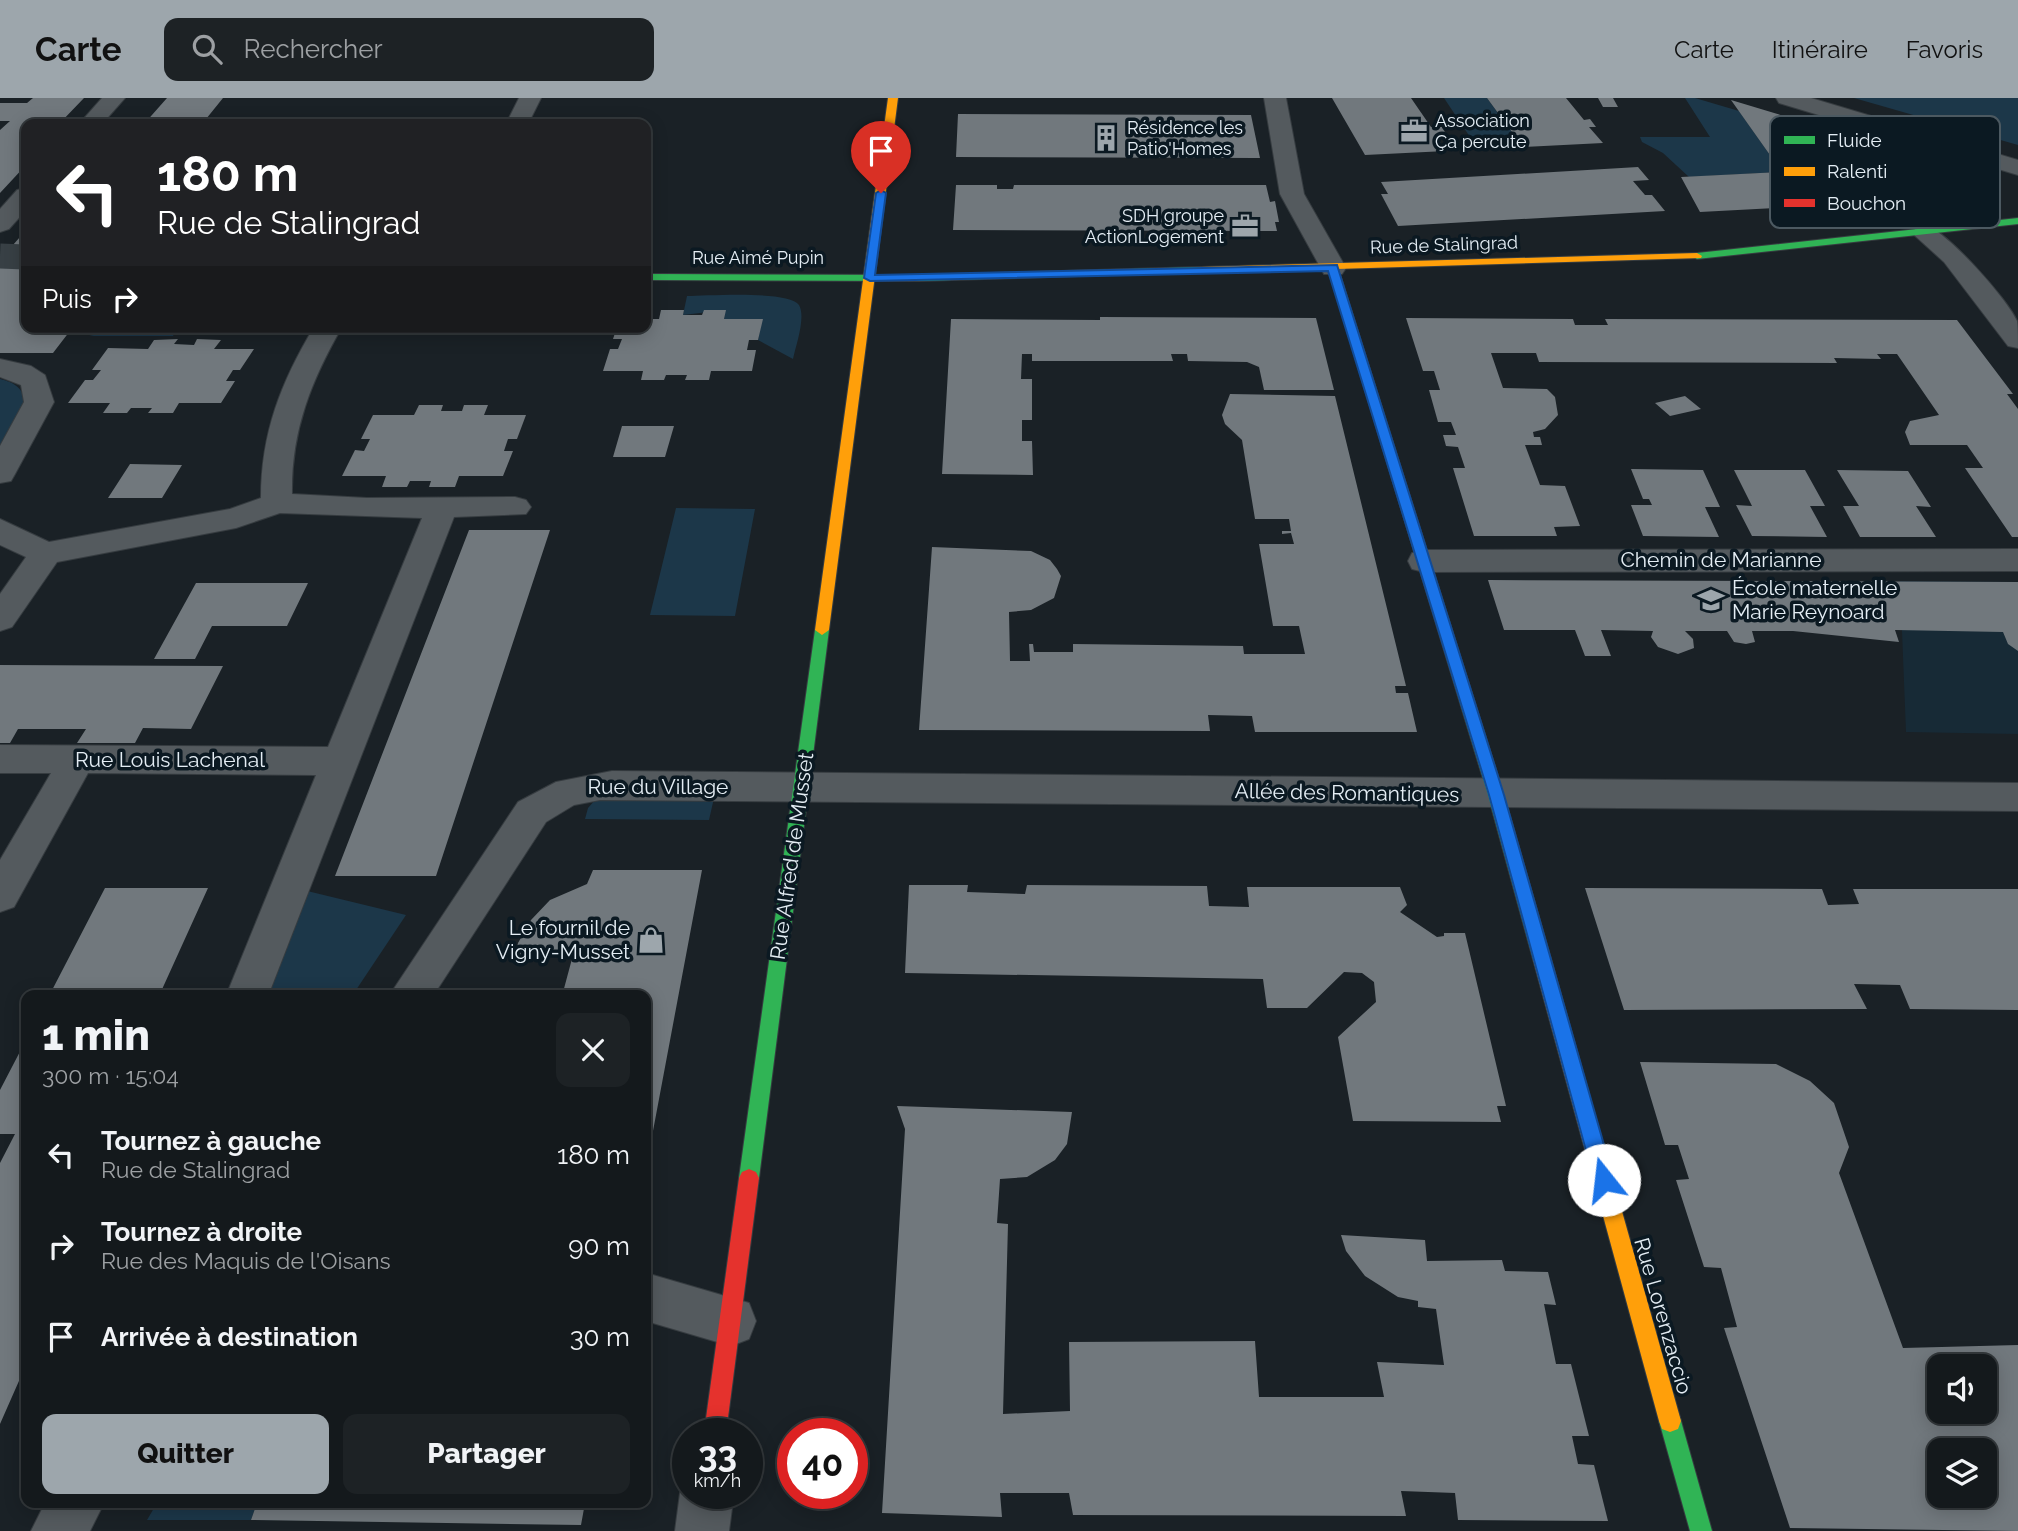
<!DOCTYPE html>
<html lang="fr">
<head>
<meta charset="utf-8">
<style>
	body { margin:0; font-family:Raleway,sans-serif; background:#1d2225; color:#f1f3f6; height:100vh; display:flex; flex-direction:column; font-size:26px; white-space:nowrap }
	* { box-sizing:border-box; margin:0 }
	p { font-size:23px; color:#9da0a3 }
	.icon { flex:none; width:38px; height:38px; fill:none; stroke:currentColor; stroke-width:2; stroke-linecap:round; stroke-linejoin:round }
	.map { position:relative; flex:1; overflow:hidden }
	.drawer { position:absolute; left:21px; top:892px; width:630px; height:518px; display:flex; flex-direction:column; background:#14191c; border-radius:14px; box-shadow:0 4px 18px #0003,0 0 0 2px #33383b }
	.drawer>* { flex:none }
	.hud { position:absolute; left:21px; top:21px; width:630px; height:214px; border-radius:14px; box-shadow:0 4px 18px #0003,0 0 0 2px #33383b; background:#202124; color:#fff; overflow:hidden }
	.tools { position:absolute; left:1927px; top:1256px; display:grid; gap:14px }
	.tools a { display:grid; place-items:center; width:70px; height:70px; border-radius:14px; background:#14191c; box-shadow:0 4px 18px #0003,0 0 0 2px #33383b; font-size:35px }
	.speed { position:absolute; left:672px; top:1320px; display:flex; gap:14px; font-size:35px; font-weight:700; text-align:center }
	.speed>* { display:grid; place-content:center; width:91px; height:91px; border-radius:50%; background:#14191c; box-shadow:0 4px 18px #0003,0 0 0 2px #33383b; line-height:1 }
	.speed small { font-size:18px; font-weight:400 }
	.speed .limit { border:10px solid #d22; background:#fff; color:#111 }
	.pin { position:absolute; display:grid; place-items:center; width:60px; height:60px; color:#fff; margin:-72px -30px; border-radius:50% 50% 50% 0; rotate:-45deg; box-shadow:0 0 7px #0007 }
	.pin .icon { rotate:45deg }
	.me { position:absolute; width:77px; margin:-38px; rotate:344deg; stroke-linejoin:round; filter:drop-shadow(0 0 5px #0008) }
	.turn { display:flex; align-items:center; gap:24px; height:147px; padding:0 21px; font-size:32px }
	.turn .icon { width:91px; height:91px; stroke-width:2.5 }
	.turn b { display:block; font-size:49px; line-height:60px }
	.then { display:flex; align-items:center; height:66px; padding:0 21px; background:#0003; gap:14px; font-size:26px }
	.round { display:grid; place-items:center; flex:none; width:74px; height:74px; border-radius:14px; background:#1d2225 }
	.overview { display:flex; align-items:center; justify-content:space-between; height:119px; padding:0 21px }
	h1 { font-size:42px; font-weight:800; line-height:52px }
	.button { display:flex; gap:14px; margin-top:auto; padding:14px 21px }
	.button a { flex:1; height:80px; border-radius:14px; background:#9da6ac; color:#111; font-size:28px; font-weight:800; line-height:80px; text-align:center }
	.button a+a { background:#1d2225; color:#f1f3f6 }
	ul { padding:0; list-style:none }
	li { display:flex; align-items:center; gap:21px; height:91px; padding:0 21px }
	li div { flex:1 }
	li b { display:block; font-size:26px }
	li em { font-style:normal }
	header { display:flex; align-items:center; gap:42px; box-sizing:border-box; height:98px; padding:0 35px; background:#9da6ac; color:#111 }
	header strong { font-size:33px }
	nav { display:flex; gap:38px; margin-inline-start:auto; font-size:24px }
	.search { width:490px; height:63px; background:#1d2225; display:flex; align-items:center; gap:18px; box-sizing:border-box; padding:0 24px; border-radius:14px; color:#9da0a3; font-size:26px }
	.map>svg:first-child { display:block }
</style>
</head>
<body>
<header>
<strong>Carte</strong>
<div class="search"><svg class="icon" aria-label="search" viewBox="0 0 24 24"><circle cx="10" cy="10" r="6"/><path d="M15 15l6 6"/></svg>Rechercher</div>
<nav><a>Carte</a><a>Itinéraire</a><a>Favoris</a></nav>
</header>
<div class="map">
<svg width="2018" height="1433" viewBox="0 0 2018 1433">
	<rect width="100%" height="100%" fill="#1a2126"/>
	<path fill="#172a36" d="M1900,483L2018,484V636L1906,634Z"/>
	<path fill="#1c3749" d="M1444,0H1487L1514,37L1470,39Z
		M1685,0H1695L1739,13L1782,74L1689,79L1663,55L1642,44L1640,39H1710Z
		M1854,0H2018V47L2004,43Z
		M687,198C707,198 789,192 799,207C806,219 796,247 793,261L758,242L762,221H724L725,212L683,217Z
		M131,229H177L173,238H89Z
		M0,281C16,285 22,290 27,306L0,354Z
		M676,410L755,411L735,518L650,517Z
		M714,700L709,722L585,721L588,710L596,701Z
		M299,791L406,817L352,898H257Z
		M157,1405H257L251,1422H147Z"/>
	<path fill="#71787d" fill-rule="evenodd" d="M33,0H84L59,26H26V67L0,95V32L10,23H0V5H27Z
		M223,0L202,26H144L167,0Z
		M1332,0H1411L1431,29H1442L1446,36H1435L1446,53L1365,57Z
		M1487,0H1566L1584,22L1590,21L1596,29H1589L1603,45L1523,49Z
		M1598,0H1613L1618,9H1603Z
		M1731,2L1804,24L1841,72L1834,76H1819L1822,79H1830L1850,106L1700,114L1681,79L1782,74Z
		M958,16L1251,17L1260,60L956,59Z
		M1638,69L1649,82L1633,83L1645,97H1652L1665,113L1398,128L1381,96H1388L1381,84Z
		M956,87H997V91H1013L1014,87H1266L1270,104L1275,103L1279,124H1275L1277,133L953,132Z
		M26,132V229H73L53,255H0V162Z
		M661,212H684L683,217H702L704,212H726L724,221H763L758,242H749L747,252H756L752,273H711L709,282H685L687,277H666L664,282H641L643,273H603L610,251H618L622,241H613L617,229H646V221H659Z
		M1100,219L1316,220L1334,292H1264L1259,269L1247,264L1188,263L1187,256H1171L1173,263H1032V256H1022L1021,281H1032V322H1022V343H1032L1033,377L942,376L951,221L1100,222Z
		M1406,220L1573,221L1575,227H1608L1605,221L1957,222L2013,296H2007L2018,311V439H2012L1965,370H1983L1967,347H1910L1905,334L1910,323L1939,317L1897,256H1877L1881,261L1834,260L1837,265L1539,264L1536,255H1491L1503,290L1547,291L1555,299L1558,317L1545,331L1533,334L1534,339H1540L1542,347H1525L1540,387L1565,388L1580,428L1554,429L1557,438H1474L1453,370H1465L1458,349L1446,348L1443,337H1456L1451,324H1438L1429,292H1440L1434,273H1423Z
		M178,241L174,246L194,247L197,241L221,242L214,251H254L240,272H233L226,283H235L221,305H179L173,315H148L152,310H131L127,315H103L110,305H68L85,282H93L101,272H92L108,250L148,251L154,242Z
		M1230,296L1335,298L1406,588H1395L1396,595H1408L1417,634H1255L1252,618L1208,617L1210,633L919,632L932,449L1031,453L1050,462L1057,471L1061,478L1054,500L1031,512L1009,514L1010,563H1030L1029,546H1033L1034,554H1073V546L1243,548L1244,556H1305L1299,528H1273L1259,446H1294L1291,435L1282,436V433H1291L1289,421H1255L1242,342L1225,326L1222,317Z
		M1685,298L1701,311L1670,318L1655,305Z
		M419,307H443L441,313H462L464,307H488L484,317H526L517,341H508L504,353H513L503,378H459L455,389H429L431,383H410L407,389H382L386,378H342L355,352L364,353L370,341H361L373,317H414Z
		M622,328H674L665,359H613Z
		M130,366L182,367L162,400H108Z
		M1631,371L1703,372L1720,409H1705L1719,439L1643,438L1631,407H1652L1649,401H1643Z
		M1734,372H1805L1825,408H1810L1827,439L1752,438L1736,407L1752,408Z
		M1837,372L1908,373L1931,409L1916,408L1936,439H1860L1843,408H1859Z
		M469,432H550L436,778H335Z
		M1488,482L2018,484V553L2008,546L2003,534L1895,532L1899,544L1793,533H1752L1755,544L1746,546L1734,544L1727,533H1685L1693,541L1694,550L1678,556L1658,549L1651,539L1653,533L1601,532L1611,558H1585L1575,532H1504Z
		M196,485H308L287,528H212L195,561H154Z
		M0,567L223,568L191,631L143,630L135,645H77L86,631H18L10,645H0Z
		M593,772H702L653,1033H646V898H562L573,857L515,860L518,845L531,822L550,802L587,786Z
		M909,787H968L967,794L1025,796L1027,787L1207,788L1209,808L1249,809L1247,789H1400L1407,807L1400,814L1437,839L1444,838V835H1465L1506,1008H1497L1501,1024L1353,1023L1338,939L1376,904L1374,884L1362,875L1344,874L1307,910H1267L1263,881L905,875Z
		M105,790H208L159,898H49Z
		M1585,790L1822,791L1828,807L1859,806L1853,791H2018V912L1910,911L1900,887L1854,886L1867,911L1624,912Z
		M26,942V1267L0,1326V1065L15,1036H0V992Z
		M1640,964L1776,966L1810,983L1834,1005L1849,1049L1839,1075L1903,1250L2018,1247V1433L1790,1430L1724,1230L1737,1229L1721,1170L1704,1169L1676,1082L1689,1081L1678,1047H1665ZM1939,1269H1984V1314H1939ZM1939,1353H1984V1398H1939Z
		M897,1008L1072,1014L1067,1046L1055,1062L1027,1079L1000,1081L997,1125L1008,1126L1003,1316L1070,1313L1069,1244L1255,1243L1259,1299H1384L1377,1264L1444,1267L1436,1211L1418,1209V1203L1398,1199L1365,1178L1346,1153L1341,1137L1425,1142L1427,1163L1502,1162L1505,1173L1548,1174L1556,1207L1544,1206L1556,1266H1571L1589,1338H1572L1578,1366L1594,1367L1608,1423L1458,1422L1455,1395L1401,1393L1406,1418L1073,1417L1069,1395H1000L1002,1419L882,1415L905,1031Z
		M257,1405H585L581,1427L251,1422Z"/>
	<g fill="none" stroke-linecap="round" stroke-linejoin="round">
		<path stroke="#384045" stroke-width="25" stroke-dasharray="25 12" stroke-linecap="butt" d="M0,158L26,159"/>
		<defs>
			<path id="street" d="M102,0H125L102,26H79Z
				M519,0H541L528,26H506Z
				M1264,0H1286L1304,96L1346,170L1342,176H1324L1280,96Z
				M1776,0H1811L2018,62V77L1779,5Z
				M26,90V112L9,131L0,134V111L17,92Z
				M1925,127C1947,133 2008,202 2017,223C2018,230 2018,242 2018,250L2008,248L1944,164L1912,135L1916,130Z
				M314,229H342C311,283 291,333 292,396L367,400L515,399L526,402L531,409L526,416L454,419L268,898H226L316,677L88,675L14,809L0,814V762L51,675H0V647L328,649L422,420L280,415L236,430L57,464L12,529L0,533V496L26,459L0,447V421L49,444L230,411L261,400C261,335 281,284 314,229Z
				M0,261L31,268L45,277L54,304L15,376L11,383L0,385V348L24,304L21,287L0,279Z
				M2018,451V473L1424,474L1412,471L1408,463L1412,455L1424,452Z
				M612,673L2018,685V713L600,702L574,707L546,724L433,898H389L518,704L556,684Z
				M646,1175L749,1205L756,1223L749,1241L731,1248L646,1223Z
				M688,1377V1395H734L729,1433H675L680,1395Z
				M45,1405H104L90,1433H31Z"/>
			<path id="fast" d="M2018,120V126L1697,161L1692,158L1697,155Z
				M1333,167L1338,170L1504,697L1551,861L1548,866L1542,868L1536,866L1533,861L1488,697L1328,170Z
				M1201,169L1206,172L1205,174L919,183L646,182V176L919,177Z
				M822,527L829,532L759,1080L756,1086L749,1089L742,1086L739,1080L815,532Z
				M1670,1312L1678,1315L1681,1323L1712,1433H1690L1659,1323L1662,1315Z"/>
			<path id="slow" d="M888,0H898L829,532L822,537L815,532Z
				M1697,155L1702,158L1701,160L1201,175L1196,172L1201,169Z
				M1542,854L1548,856L1551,861L1681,1323L1678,1331L1670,1334L1662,1331L1659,1323L1533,861L1536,856Z"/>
			<path id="jam" d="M749,1071L756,1074L759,1080L726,1335H704L739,1080L742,1074Z"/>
		</defs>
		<use href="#street" stroke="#363c40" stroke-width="2"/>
		<use href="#fast" stroke="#363c40" stroke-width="2"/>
		<use href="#slow" stroke="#363c40" stroke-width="2"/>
		<use href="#jam" stroke="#363c40" stroke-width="2"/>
		<use href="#street" fill="#545a5e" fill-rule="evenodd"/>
		<use href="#fast" fill="#30b455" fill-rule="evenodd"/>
		<use href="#slow" fill="#ff9f0a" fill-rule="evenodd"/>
		<use href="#jam" fill="#e5322d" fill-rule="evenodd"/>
	</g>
	<path fill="#1a73e8" stroke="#114b97" stroke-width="2" d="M881,92L886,95L875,177L1337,167L1504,697L1614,1082L1611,1089L1604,1091L1597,1089L1594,1082L1489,697L1328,173L870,183L864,180L876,95Z"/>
	<defs>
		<symbol id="office-bare" viewBox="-9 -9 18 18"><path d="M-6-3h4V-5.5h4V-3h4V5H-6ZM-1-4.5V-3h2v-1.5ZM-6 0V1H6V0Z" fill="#9da6ac" stroke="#0b1922" stroke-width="2.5" paint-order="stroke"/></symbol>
		<symbol id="building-bare" viewBox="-9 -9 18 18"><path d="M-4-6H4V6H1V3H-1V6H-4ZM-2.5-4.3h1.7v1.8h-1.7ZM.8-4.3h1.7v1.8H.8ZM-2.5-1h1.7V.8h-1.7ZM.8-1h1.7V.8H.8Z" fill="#9da6ac" stroke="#0b1922" stroke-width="2.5" paint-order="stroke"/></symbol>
		<symbol id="school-bare" viewBox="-9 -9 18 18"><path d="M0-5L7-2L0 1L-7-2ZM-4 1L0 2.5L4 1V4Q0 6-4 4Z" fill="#9da6ac" stroke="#0b1922" stroke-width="2.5" paint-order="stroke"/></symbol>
		<symbol id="shop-bare" viewBox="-9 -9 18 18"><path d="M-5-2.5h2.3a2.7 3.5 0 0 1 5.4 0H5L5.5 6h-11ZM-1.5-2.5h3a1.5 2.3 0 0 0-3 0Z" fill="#9da6ac" stroke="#0b1922" stroke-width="2.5" paint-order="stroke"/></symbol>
	</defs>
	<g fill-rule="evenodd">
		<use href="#office-bare" x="1395" y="14" width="38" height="38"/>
		<use href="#building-bare" x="1087" y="21" width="38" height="38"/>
		<use href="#office-bare" x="1226" y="109" width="38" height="38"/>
		<use href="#school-bare" x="1692" y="483" width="38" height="38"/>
		<use href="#shop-bare" x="632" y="823" width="38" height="38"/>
	</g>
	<g text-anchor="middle" stroke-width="7" stroke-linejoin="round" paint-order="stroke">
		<g font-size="18" fill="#e4edf4" stroke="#0b1922" text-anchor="start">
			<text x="1435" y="29">Association<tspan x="1435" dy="21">Ça percute</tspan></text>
			<text x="1127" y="36">Résidence les<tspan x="1127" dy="21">Patio'Homes</tspan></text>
			<text x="1224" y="124" text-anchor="end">SDH groupe<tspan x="1224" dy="21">ActionLogement</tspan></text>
		</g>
		<g font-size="18" fill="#e4edf4" stroke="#0b1922">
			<text transform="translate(1444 147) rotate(-2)" y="6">Rue de Stalingrad</text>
			<text x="758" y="166">Rue Aimé Pupin</text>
		</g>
		<g font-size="21" fill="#e4edf4" stroke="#0b1922">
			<text x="1721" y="469">Chemin de Marianne</text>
			<text x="170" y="669">Rue Louis Lachenal</text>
			<text x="658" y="696">Rue du Village</text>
			<text transform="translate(1347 695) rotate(1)" y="7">Allée des Romantiques</text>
			<text transform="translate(792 758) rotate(-82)" y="7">Rue Alfred de Musset</text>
			<text transform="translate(1663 1218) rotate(74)" y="7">Rue Lorenzaccio</text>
		</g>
		<g font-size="21" fill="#e4edf4" stroke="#0b1922" text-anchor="start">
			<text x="1732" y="497">École maternelle<tspan x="1732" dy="24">Marie Reynoard</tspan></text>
			<text x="630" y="837" text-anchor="end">Le fournil de<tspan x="630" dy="24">Vigny-Musset</tspan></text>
		</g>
	</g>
	<rect x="1770" y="18" width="230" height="112" rx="10" fill="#0b1922" stroke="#4c5961" stroke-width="2"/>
	<rect x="1784" y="38" width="31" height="8" fill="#30b455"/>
	<rect x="1784" y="69" width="31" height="9" fill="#ff9f0a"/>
	<rect x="1784" y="101" width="31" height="8" fill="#e5322d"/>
	<g font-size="19" fill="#e4edf4">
		<text x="1827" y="49">Fluide</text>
		<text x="1827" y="80">Ralenti</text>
		<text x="1827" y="112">Bouchon</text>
	</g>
</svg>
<div class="tools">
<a><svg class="icon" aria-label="sound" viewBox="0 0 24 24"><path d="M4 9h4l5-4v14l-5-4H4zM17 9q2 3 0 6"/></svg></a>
<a><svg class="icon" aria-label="layers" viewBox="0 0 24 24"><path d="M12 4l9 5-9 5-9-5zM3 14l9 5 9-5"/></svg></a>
</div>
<div class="speed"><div>33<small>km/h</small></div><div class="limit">40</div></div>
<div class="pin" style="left:881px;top:95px;background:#d93025"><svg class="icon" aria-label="arrive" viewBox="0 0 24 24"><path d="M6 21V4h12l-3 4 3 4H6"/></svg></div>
<svg class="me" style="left:1604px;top:1082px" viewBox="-20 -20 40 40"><circle r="19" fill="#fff"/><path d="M0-13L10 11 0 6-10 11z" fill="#1a73e8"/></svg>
<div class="hud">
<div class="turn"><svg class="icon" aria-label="left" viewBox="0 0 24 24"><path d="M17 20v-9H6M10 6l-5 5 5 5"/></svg><div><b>180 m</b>Rue de Stalingrad</div></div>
<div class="then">Puis<svg class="icon" aria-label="right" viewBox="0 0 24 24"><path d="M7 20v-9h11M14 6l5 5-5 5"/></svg></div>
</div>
<section class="drawer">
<div class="overview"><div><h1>1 min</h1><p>300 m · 15:04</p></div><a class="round"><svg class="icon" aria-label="close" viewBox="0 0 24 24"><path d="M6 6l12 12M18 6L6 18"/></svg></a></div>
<ul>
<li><svg class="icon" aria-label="left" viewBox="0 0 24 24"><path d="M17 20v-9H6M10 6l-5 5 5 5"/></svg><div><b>Tournez à gauche</b><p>Rue de Stalingrad</p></div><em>180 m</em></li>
<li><svg class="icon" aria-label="right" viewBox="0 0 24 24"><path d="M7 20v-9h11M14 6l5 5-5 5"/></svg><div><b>Tournez à droite</b><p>Rue des Maquis de l'Oisans</p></div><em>90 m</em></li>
<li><svg class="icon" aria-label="arrive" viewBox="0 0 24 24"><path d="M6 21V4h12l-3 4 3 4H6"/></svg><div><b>Arrivée à destination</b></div><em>30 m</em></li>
</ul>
<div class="button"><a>Quitter</a><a>Partager</a></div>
</section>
</div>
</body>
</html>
